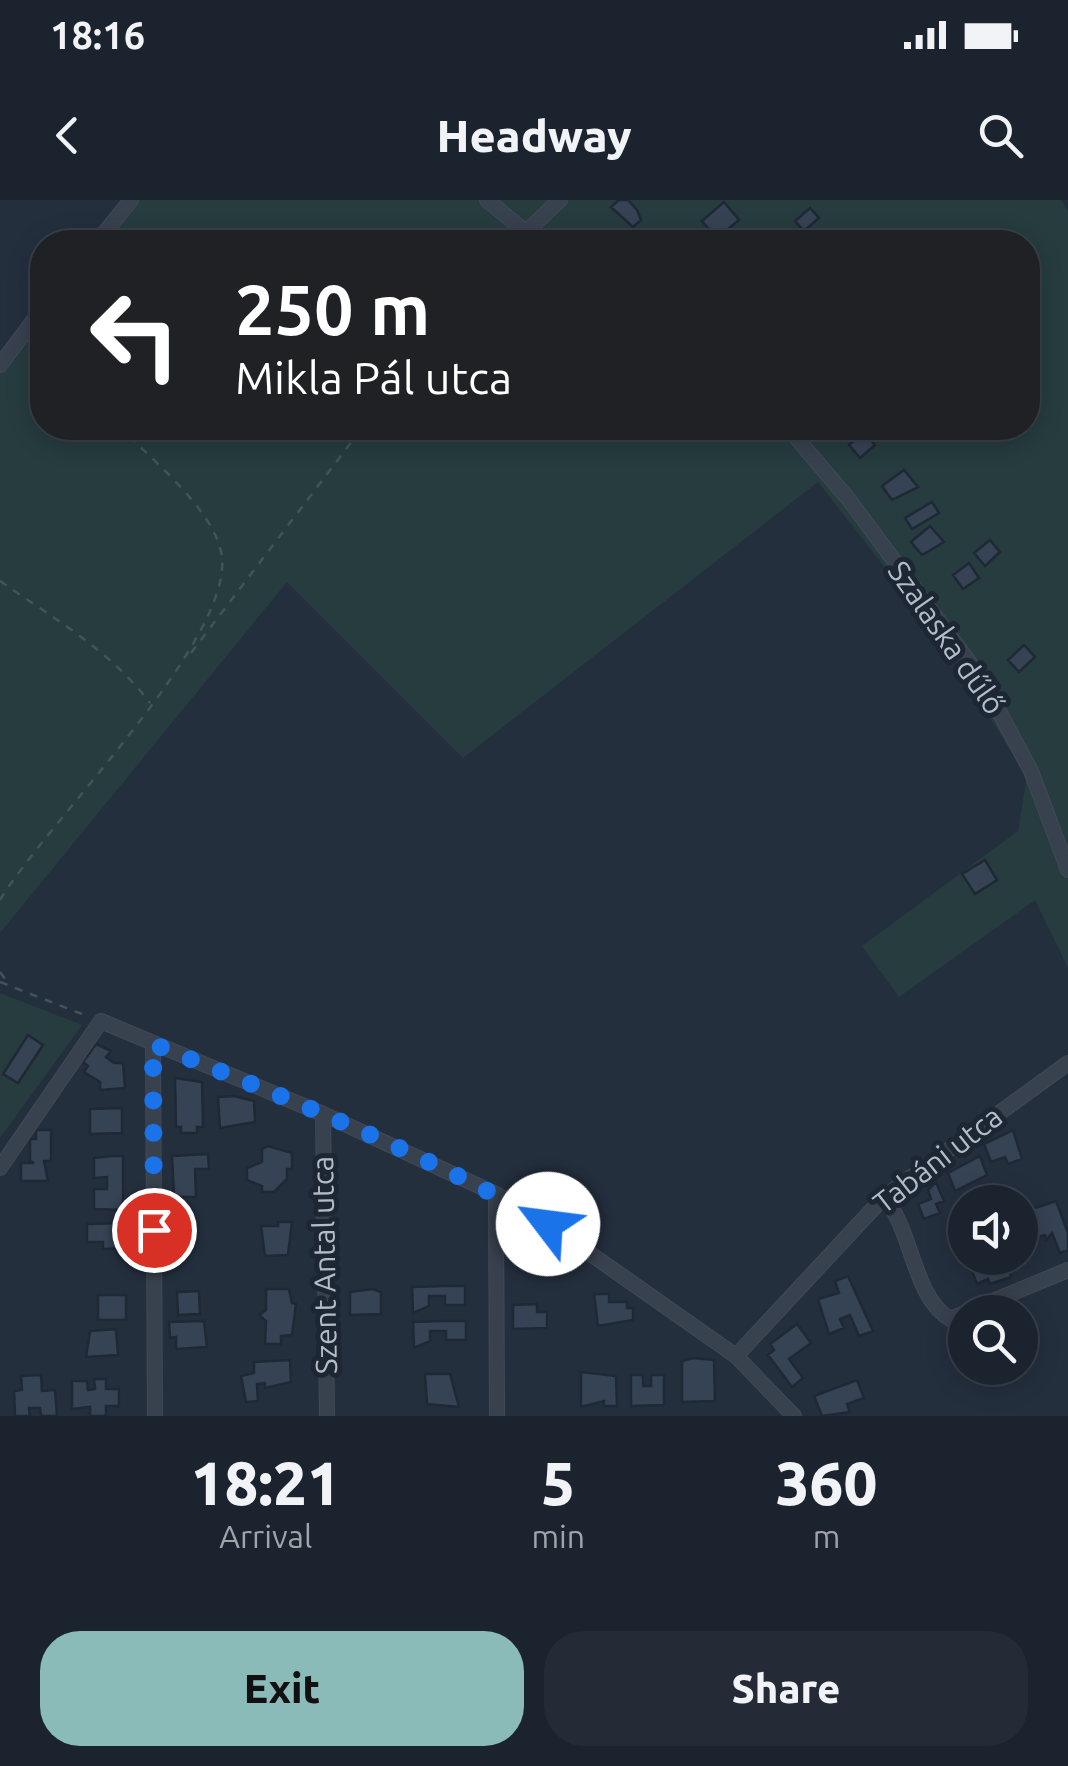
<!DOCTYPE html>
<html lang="en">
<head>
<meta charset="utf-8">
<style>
	body { margin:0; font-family:Ubuntu,sans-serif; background:#242b36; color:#f1f3f6; height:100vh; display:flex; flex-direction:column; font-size:38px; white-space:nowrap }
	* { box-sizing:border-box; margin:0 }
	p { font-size:32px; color:#a0a4aa }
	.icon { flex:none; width:55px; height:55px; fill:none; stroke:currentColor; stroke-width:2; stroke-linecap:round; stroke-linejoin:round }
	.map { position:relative; height:1216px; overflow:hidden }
	.side { display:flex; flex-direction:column; background:#1b232e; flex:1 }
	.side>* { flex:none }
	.banner { position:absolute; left:30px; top:30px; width:1010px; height:210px; border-radius:40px; box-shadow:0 5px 25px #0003,0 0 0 2px #39404a; background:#202124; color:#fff; overflow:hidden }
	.buttons { position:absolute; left:948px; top:985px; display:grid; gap:20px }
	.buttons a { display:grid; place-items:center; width:90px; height:90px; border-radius:50%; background:#1b232e; box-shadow:0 5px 25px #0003,0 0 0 2px #39404a; font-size:50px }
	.pin { position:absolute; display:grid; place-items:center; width:85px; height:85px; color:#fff; margin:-42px; border:5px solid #fff; border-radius:50%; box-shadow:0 2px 10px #0007 }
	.me { position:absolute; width:110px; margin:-55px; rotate:300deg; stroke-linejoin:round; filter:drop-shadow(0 0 8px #0008) }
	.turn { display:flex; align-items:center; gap:35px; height:210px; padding:0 40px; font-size:45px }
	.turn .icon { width:130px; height:130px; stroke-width:2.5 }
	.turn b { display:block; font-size:70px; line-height:85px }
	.eta { display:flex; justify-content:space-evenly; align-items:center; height:170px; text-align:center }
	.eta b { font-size:60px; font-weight:800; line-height:70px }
	.button { display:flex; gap:20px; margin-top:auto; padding:20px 40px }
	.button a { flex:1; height:115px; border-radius:40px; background:#8bbbb9; color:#111; font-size:40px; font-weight:800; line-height:115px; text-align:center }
	.button a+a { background:#242b36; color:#f1f3f6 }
	.status { display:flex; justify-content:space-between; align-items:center; height:70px; padding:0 50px; background:#1b232e; direction:ltr }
	.status svg { height:28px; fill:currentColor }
	header { display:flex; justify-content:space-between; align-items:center; height:130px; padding:0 40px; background:#1b232e; font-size:45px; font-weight:800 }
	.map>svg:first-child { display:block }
</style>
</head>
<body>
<div class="status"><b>18:16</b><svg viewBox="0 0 49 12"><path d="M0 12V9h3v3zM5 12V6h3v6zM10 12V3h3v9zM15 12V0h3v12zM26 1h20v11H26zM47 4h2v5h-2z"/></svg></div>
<header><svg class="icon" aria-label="back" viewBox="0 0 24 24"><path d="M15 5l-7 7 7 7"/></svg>Headway<svg class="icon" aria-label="search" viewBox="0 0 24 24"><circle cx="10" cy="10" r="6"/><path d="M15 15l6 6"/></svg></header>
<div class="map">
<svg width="1068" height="1216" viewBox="0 0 1068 1216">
	<rect width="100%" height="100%" fill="#242f3e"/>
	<path fill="#263c3f" d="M139,0H1061L1068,11V768L1035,700L899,797L862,746L1018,631L1027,576L934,430L818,282L463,558L287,382L0,733V171L42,110V228H1028V42H102Z
		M0,793L82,825L0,938Z"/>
	<path fill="#364354" stroke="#1f2835" stroke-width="2.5" d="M619,0H628L637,10L641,20L633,27L611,7Z
		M724,2L739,20L717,38L702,21Z
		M810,8L819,18L804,31L795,21Z
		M864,232L875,245L860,258L849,245Z
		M904,270L918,287L892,300L882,286Z
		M932,302L939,313L912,329L905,318Z
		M930,326L944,342L922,355L911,342Z
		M990,340L1000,352L985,366L974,353Z
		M969,363L979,378L963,389L953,375Z
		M1024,445L1035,457L1019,472L1008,460Z
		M985,660L997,680L975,694L962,674Z
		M28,835L43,845L18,883L3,874Z
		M96,844L111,851L106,857L114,863H123L125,888L100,890V882L84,872L88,866L83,862Z
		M175,878L202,882L203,927H197V933H181V927H176Z
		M234,896L254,901L255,922L220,928L218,897Z
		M122,908V933L90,934V909Z
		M36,930H51V961H44L48,981H21V963H34L30,961V939H36Z
		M1013,930L1022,959L1008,964L1005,957L991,962L984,944Z
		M268,946L292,953V969H287V979L274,992H262V986L247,980V968L262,962V949Z
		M208,954L209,969H195L196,997H174L172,956Z
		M112,956H123V1010L94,1009V989H107V977L94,978V958Z
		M980,956L987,975L955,991L948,973Z
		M936,982L944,1001L936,1004L940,1013L924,1019L918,1004L931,999L928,990Z
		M1056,1001L1068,1033V1050L1060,1053L1052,1033L1046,1040L1045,1035L1038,1037L1029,1010Z
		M278,1022H292L288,1055L265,1056L261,1026H278Z
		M125,1023L122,1048L103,1049V1042H87V1024Z
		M967,1058H1017L1021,1067L1009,1071L1011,1077L990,1084L988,1079L977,1084Z
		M848,1076L873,1131L859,1136L850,1115L840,1119L844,1128L829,1134L818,1099L839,1093L835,1081Z
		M444,1086H465V1105H445V1096H429V1106L413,1113L412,1087Z
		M266,1089H289L292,1103L296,1104L292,1135L281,1136V1144H265L266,1121L259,1115L266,1110Z
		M373,1089L381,1092V1114L350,1115V1092Z
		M199,1091L200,1114L178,1115L177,1092Z
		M594,1094H609V1102H627V1108H633V1120L598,1126Z
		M98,1095H126V1120H98Z
		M537,1104V1112H547V1128L513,1129V1105Z
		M204,1121L207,1147L176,1149V1137L170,1138L169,1122Z
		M445,1121H466V1140H446V1131H430V1141L414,1148L413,1122Z
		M797,1124L811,1143L789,1159L803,1178L792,1187L768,1155L774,1150L770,1144Z
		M116,1129L118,1155L86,1157L90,1131Z
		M693,1158L714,1160L715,1201L682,1202V1161Z
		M290,1160L291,1182L265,1188V1183L257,1184L258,1201L246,1202L241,1176L254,1173V1162Z
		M581,1172L616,1176L617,1206H604V1201L581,1207Z
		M425,1174H450L459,1207L427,1204Z
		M41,1175L42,1191L55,1190L57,1216H41L40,1208H29L30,1216H15L14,1191L22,1190L21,1176Z
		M631,1175H643V1186H651V1175H664V1205L631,1206Z
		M94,1179H106V1189H119V1206H106V1216H90V1207L72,1209V1181H87L88,1190L95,1189Z
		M857,1180L864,1198L847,1204L850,1212L822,1216L814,1196Z"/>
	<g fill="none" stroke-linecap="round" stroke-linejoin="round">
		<defs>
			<path id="minor" d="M487,0L538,42
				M526,32L560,0
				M97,42L131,0
				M0,165L42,109
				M788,228L850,301L981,478L1031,571L1068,670
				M153,844L155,1216
				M323,914L327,1216
				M0,968L101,821L323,914L496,994L548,1024L736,1156L794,1216
				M496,994L497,1216
				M884,997C913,1031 913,1097 950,1119L965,1113
				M966,1112L1068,1070
				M736,1156L884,997L1068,863"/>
		</defs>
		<use href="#minor" stroke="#414a57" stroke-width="16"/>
		<path stroke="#3f5557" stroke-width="2.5" stroke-dasharray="8 8" stroke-linecap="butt" d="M36,135L42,144
			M0,381C53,418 111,451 150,503
			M191,453L362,228
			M0,700C48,621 230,443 222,358C218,313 151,259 121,228
			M0,772L8,783
			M0,782L87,816"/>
		<use href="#minor" stroke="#38414e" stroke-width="14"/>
	</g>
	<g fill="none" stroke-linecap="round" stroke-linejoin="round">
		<path stroke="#1a73e8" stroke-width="18" stroke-dasharray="0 32.4" d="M154,1030L153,844C287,898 422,952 548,1024"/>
	</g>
	<g text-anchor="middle" stroke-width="10" stroke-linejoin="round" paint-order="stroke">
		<g font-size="30" fill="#b4bcc9" stroke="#1d2633">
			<text transform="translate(946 438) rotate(55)" y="10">Szalaska dűlő</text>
			<text transform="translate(938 960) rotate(-38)" y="10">Tabáni utca</text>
			<text transform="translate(325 1065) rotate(-91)" y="10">Szent Antal utca</text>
		</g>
	</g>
</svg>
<div class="buttons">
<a><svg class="icon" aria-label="sound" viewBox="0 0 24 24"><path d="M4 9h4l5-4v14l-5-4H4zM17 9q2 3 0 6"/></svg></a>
<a><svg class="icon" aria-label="search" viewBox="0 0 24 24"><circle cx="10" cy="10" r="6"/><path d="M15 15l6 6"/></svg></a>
</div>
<div class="pin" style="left:154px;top:1030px;background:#d93025"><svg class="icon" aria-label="arrive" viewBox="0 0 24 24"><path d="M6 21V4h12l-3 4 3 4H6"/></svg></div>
<svg class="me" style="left:548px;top:1024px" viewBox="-20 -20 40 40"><circle r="19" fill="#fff"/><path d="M0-13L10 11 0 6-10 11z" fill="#1a73e8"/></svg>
<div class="banner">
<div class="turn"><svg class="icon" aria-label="left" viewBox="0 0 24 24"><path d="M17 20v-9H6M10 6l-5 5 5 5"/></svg><div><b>250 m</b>Mikla Pál utca</div></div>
</div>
</div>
<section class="side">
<div class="eta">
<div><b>18:21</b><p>Arrival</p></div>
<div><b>5</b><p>min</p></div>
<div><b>360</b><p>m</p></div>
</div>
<div class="button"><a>Exit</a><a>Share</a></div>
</section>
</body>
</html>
